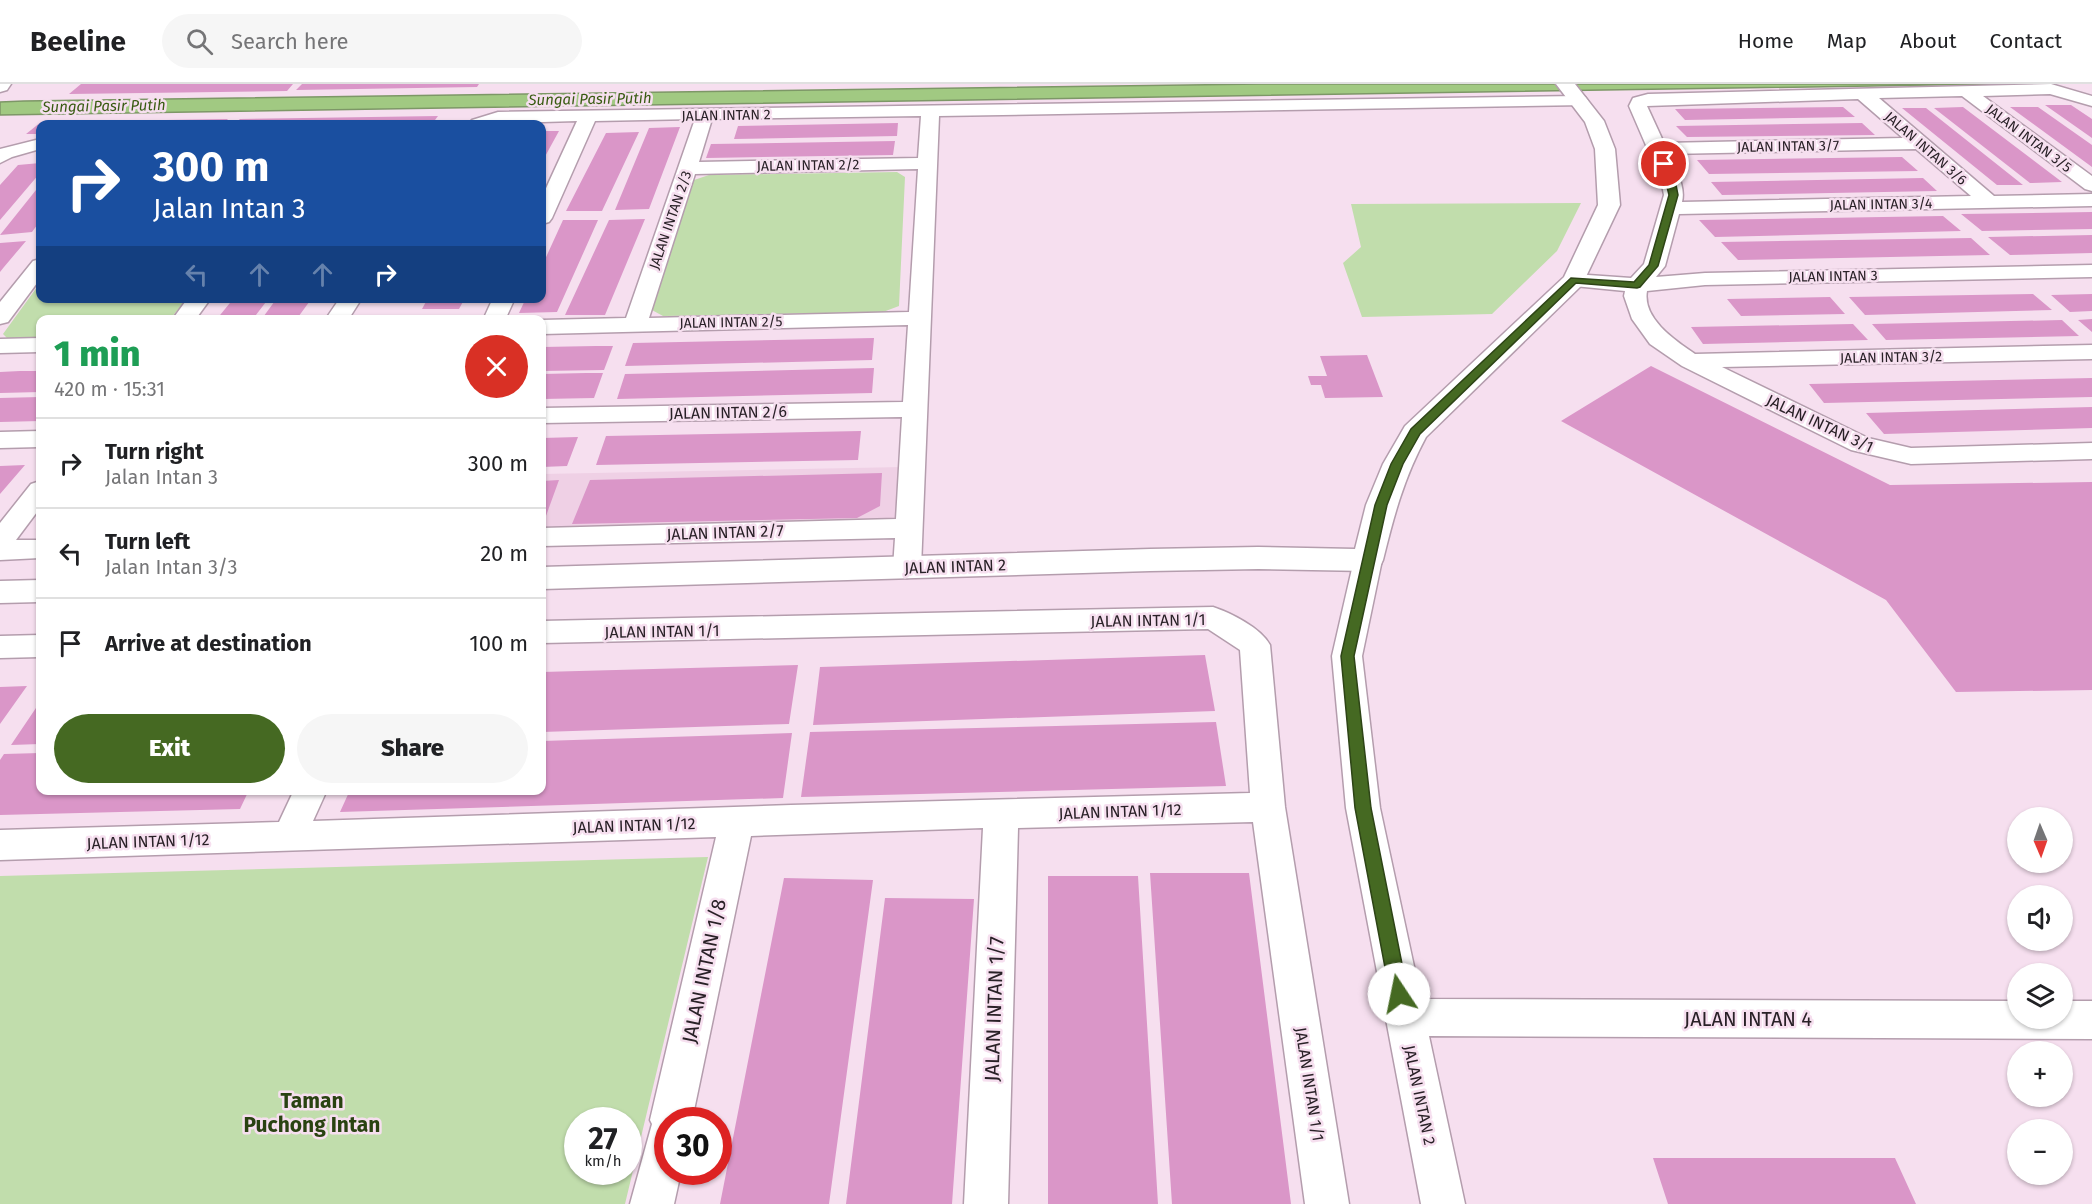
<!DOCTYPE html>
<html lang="en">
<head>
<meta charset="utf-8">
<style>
	body { margin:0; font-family:"Fira Sans",sans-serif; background:#f6f6f6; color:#202124; height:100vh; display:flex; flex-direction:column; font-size:22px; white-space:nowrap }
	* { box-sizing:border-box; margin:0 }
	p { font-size:20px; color:#757577 }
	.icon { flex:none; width:33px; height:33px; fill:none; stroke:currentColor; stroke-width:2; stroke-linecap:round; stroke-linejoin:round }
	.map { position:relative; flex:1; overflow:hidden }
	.sheet { position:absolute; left:36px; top:231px; width:510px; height:480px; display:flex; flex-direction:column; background:#fff; border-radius:12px; box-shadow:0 2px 4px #0004 }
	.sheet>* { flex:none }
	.guide { position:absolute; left:36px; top:36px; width:510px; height:183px; border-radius:12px; box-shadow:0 2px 4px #0004; background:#1a4fa0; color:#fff; overflow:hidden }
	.needle { width:39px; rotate:178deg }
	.tools { position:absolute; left:2007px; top:723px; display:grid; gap:12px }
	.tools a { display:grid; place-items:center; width:66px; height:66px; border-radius:50%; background:#fff; box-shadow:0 2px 4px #0004; font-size:30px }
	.speed { position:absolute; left:564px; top:1023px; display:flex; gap:12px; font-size:30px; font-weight:700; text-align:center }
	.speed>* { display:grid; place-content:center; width:78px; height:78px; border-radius:50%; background:#fff; box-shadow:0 2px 4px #0004; line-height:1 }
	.speed small { font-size:15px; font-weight:400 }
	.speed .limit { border:9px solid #d22; background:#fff; color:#111 }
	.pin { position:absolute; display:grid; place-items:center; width:51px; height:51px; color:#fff; margin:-26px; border:3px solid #fff; border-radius:50%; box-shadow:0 2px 6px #0007 }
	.me { position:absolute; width:66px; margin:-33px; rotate:349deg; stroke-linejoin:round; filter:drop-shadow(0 0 4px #0008) }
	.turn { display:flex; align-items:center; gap:21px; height:126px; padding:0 18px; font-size:27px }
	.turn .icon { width:78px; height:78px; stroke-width:2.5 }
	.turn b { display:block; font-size:42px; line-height:51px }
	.lanes { display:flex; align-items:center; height:57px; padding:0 18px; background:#0003; justify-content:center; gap:30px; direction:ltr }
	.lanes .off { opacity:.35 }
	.round { display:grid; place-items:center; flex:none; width:63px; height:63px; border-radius:32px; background:#f6f6f6 }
	.overview { display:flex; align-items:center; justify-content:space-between; height:102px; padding:0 18px }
	h1 { font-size:36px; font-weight:800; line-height:45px; color:#1e9e55 }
	.primary-button { display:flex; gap:12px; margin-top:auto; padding:12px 18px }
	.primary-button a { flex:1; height:69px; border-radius:36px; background:#456922; color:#fff; font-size:24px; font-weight:800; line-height:69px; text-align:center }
	.primary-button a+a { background:#f6f6f6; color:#202124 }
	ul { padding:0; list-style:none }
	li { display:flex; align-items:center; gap:18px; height:90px; padding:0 18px; border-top:2px solid #e0e0e0 }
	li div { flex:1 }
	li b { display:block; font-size:22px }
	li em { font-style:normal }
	header { display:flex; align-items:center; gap:36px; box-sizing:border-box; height:84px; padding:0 30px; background:#fff; border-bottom:2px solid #e0e0e0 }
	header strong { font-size:28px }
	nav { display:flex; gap:33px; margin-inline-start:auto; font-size:21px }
	.search { width:420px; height:54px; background:#f6f6f6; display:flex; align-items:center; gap:15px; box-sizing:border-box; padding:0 21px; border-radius:33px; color:#757577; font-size:22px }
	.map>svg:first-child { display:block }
</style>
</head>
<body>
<header>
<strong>Beeline</strong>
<div class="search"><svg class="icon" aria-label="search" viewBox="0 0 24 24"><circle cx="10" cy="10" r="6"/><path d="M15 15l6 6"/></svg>Search here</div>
<nav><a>Home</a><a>Map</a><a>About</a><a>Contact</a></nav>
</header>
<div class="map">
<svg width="2092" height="1120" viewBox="0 0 2092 1120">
	<rect width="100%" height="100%" fill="#f6dfef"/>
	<path fill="#efd0e5" d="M903,383L899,438L542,447V390Z"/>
	<path fill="#c1ddac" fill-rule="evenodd" d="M897,88L905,93L899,222L883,228L663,232L650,225L694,96L709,91Z
		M1581,119L1557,167L1492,230L1362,233L1343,179L1361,163L1351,120Z
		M40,199V214L187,215L170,235L40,236V257L11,258L3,250Z
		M708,773L625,1120H0V792ZM628,1036V1088H578V1036Z"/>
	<path fill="#a1c982" stroke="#7d9767" stroke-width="1.5" d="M1261,0H1997L0,31V18L24,17Z"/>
	<path fill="#da96c8" d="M81,0H293L287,7L69,10Z
		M302,0H479L477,3L296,6Z
		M2045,21H2071L2092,35V54Z
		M1843,23L1855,33L1685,36L1675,25Z
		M1963,23L2062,98L2030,99L1934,24Z
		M2010,23H2038L2092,61V83Z
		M1902,24H1926L2023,101H1997Z
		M438,32L432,40H234L240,35Z
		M228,35L223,40H40V50H26L41,38Z
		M898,39L897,52L734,55L738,42Z
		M1862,39L1875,51L1687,53L1676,42Z
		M680,43L649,125L615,126L649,44Z
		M542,47H559L542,78Z
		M639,48L602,127H566L606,49Z
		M895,57L893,71L706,74L711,60Z
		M1902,73L1918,87L1709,90L1697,76Z
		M40,79V89L0,136V101L18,81Z
		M1923,94L1937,107L1722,111L1711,98Z
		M40,101V137L32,148L0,151Z
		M2092,128V145L1982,147L1961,130Z
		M1943,132L1961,147L1715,153L1699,136Z
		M645,135L605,231H565L609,136Z
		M563,136H598L557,228L519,229L526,214H542V182Z
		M2092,151V169L2010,171L1988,153Z
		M1971,154L1990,171L1738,176L1721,158Z
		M26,157L4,183L0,188V159Z
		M2033,210L2052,226L1865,231L1849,213Z
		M2092,210V227L2070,228L2051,211Z
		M1830,213L1845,230L1741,232L1727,215Z
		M234,214H269L252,236H216Z
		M277,214H312L296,236H261Z
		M428,214H465L459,225H422Z
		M2092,235V248L2078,236Z
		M2062,236L2079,252L1886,256L1872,240Z
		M1853,240L1868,256L1703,260L1691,243Z
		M874,254L872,276L625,282L633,259Z
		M596,262H613L604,286L542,287V263Z
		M1367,271L1383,313L1325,314L1321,301H1311L1308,292H1327L1320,272Z
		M1651,282L1890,401L2092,398V606L1956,608L1886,516L1561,337Z
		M874,284L872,309L617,315L625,290Z
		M20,287H40V308L0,309V288Z
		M586,289H603L594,314L542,315V290Z
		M2092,294V313L1824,319L1809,300Z
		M40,313V337L0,338V314Z
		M2092,323V344L1884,350L1866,329Z
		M861,347L858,376L596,381L606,352Z
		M578,353L567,382L542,383V354Z
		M25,381L0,410V382Z
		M882,389L880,422L857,434L572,440L590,396Z
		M559,396L542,443V397Z
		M1205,571L1215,627L813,641L820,583Z
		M798,581L789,640L542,648V588Z
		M27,602L0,640V603Z
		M40,618V660L11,661Z
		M1216,638L1226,702L801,713L810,648Z
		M792,649L783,714L340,728L350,706H542V657Z
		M40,669V706H249L240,725L0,731V676L4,670Z
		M1150,789H1249L1291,1120H1172Z
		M1048,792H1138L1158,1120H1048Z
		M784,794L873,796L829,1120H720Z
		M885,814L974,815L952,1120H846Z
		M1653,1074H1895L1916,1120H1668Z"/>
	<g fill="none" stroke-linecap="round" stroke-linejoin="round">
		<defs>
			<path id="street" d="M2051,0L2092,12V22L2050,10L1983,12L2092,92V107L2085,105L1962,12L1879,14L1994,112L2092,110V122L1679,130L1665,182L1656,193L1705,189L2092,181V193L1705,201L1647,207C1642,235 1676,257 1695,270L2092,261V275L1722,283L1868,354L1911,364L2092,359V375L1911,380L1851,366L1682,282L1650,260L1632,235L1624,212L1625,207L1574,202L1566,201L1563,196L1566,191L1574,190L1631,194L1644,180L1664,111L1661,96L1629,22L1633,14L1648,10ZM1858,15L1903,54L1664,59L1647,22ZM1916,65L1971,112L1682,118C1686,102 1675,85 1669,70Z
				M1579,12L1585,13L1588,17L1585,21L939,32L921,484L917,491L907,494L897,491L893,484L895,454L542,462V444L896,435L902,333L542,339V324L903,318L908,241L542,250V236L626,234L695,35L595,37L552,134L549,138L542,140V113L577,37L469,40L472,36L498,28ZM921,32L918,74L699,78L712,35ZM918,85L909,228L649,234L695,90Z
				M40,55V65L12,73L0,79V65Z
				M40,175V195L8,238L0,240V218L33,177Z
				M188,214H211L195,236H172Z
				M340,214H362L348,236H325Z
				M493,214H515L505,236H483Z
				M40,254V268L0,269V255Z
				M40,347V363L0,364V348Z
				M40,397V424L16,456H40V474L0,476V439L31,400Z
				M1368,466L1378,469L1382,476L1362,572L1380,724L1421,915L2018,917V934H2062V917H2092V955L1429,952L1465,1120H1421L1346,724L1332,572L1354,476L1358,469Z
				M1213,523C1231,529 1261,544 1270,561L1285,723L1349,1120H1305L1253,738L1018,744L1008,1120H964L983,744L751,752L692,1036H668V1088H681L674,1120H630L652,1040L650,1036L716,753L0,776V746L279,738L294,706H327L313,737L791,721L1250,709L1240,566L1208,545L542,559V537Z
				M40,551V573L0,574V552Z"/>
			<path id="secondary" d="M1556,0H1575L1604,37L1615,65L1620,121L1582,201L1426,353C1404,394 1394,431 1383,476L1379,484L1368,487L1258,485L1150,487L542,505V483L1150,465L1258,463L1355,465L1366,421L1383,380L1405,342L1564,193L1598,121L1595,65L1585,38Z
				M40,496V518L0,519V497Z"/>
			<path id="highway" d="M0,0H11L7,6L0,8Z"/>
		</defs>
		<use href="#street" stroke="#b49dad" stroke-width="3"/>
		<use href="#secondary" stroke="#b49dad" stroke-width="3"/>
		<use href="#highway" stroke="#b49dad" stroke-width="3"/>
		<use href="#street" fill="#fff" fill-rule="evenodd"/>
		<use href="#secondary" fill="#fff" fill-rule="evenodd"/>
		<use href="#highway" fill="#fff" fill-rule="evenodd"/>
	</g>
	<path fill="#456922" stroke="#2d4416" stroke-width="1.5" d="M1661,78L1668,80L1675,96L1678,111L1658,182L1640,203L1637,204L1576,199L1420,350L1403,380L1387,421L1354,572L1371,724L1408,910L1405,916L1399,918L1393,916L1390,910L1355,724L1341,572L1375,421L1391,380L1411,345L1571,194L1634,198L1649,181L1669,111Z"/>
	<g text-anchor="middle" stroke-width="5" stroke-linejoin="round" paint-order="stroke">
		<g font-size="14" fill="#292127" stroke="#f6dfef">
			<text transform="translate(726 31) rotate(-1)" y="5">JALAN INTAN 2</text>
			<text transform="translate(2029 54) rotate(37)" y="5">JALAN INTAN 3/5</text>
			<text transform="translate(1788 62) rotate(-1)" y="5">JALAN INTAN 3/7</text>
			<text transform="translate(1926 64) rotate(41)" y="5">JALAN INTAN 3/6</text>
			<text transform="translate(808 81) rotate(-1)" y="5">JALAN INTAN 2/2</text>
			<text transform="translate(1881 120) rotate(-1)" y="5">JALAN INTAN 3/4</text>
			<text transform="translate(670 136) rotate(-71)" y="5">JALAN INTAN 2/3</text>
			<text transform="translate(1833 192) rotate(-1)" y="5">JALAN INTAN 3</text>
			<text transform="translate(731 238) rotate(-1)" y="5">JALAN INTAN 2/5</text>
			<text transform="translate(1891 273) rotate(-1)" y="5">JALAN INTAN 3/2</text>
		</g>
		<g font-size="15" font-style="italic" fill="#385b11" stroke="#f6dfef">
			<text transform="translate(590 15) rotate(-1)" y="5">Sungai Pasir Putih</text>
			<text transform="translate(104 22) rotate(-1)" y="5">Sungai Pasir Putih</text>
		</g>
		<g font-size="16" fill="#292127" stroke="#f6dfef">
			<text transform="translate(728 328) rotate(-1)" y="6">JALAN INTAN 2/6</text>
			<text transform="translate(1820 339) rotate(25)" y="6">JALAN INTAN 3/1</text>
			<text transform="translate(725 448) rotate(-2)" y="6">JALAN INTAN 2/7</text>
			<text transform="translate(955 482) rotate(-2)" y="6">JALAN INTAN 2</text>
			<text transform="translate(1148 536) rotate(-1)" y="6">JALAN INTAN 1/1</text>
			<text transform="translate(662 547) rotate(-1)" y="6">JALAN INTAN 1/1</text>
			<text transform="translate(1120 727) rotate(-2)" y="6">JALAN INTAN 1/12</text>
			<text transform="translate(634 741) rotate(-2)" y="6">JALAN INTAN 1/12</text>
			<text transform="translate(148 757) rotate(-2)" y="6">JALAN INTAN 1/12</text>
			<text transform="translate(1310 1000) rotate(81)" y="6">JALAN INTAN 1/1</text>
			<text transform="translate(1420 1011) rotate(78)" y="6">JALAN INTAN 2</text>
		</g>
		<g font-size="20" fill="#292127" stroke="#f6dfef">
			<text transform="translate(704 887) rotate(-78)" y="7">JALAN INTAN 1/8</text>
			<text transform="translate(994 925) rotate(-88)" y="7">JALAN INTAN 1/7</text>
			<text x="1748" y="942">JALAN INTAN 4</text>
		</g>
		<g font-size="21" font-weight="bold" fill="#294211" stroke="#f6dfef">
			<text x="312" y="1024">Taman<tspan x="312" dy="24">Puchong Intan</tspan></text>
		</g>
	</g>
</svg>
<div class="tools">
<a><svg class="needle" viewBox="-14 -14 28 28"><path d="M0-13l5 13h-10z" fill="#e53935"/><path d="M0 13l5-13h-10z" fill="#757577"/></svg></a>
<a><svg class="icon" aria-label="sound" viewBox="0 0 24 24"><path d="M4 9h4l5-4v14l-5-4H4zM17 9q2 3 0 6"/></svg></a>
<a><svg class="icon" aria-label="layers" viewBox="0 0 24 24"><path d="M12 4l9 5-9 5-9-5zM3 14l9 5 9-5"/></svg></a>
<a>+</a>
<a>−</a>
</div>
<div class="speed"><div>27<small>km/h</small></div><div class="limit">30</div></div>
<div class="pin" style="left:1664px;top:80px;background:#d93025"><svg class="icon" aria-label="arrive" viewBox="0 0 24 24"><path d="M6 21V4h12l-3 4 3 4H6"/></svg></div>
<svg class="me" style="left:1399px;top:910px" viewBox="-20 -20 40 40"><circle r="19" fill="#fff"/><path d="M0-13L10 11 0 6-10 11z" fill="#456922"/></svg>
<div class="guide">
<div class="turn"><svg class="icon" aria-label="right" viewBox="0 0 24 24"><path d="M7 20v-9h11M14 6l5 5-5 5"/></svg><div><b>300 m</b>Jalan Intan 3</div></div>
<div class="lanes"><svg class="icon off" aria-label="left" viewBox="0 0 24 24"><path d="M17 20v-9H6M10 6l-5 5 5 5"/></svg><svg class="icon off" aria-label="ahead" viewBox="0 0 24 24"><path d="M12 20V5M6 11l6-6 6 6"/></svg><svg class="icon off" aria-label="ahead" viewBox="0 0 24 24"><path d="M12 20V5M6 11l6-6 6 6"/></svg><svg class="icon" aria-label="right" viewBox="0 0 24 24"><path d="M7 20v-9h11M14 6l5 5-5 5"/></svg></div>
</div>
<section class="sheet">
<div class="overview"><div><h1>1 min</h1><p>420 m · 15:31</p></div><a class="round" style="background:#d93025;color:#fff"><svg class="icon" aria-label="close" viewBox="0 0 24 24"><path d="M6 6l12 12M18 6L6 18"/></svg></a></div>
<ul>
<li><svg class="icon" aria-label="right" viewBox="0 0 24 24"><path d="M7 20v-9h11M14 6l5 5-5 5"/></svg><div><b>Turn right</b><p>Jalan Intan 3</p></div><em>300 m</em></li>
<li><svg class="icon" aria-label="left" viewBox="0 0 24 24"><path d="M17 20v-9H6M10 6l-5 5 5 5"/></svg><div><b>Turn left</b><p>Jalan Intan 3/3</p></div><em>20 m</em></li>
<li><svg class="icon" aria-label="arrive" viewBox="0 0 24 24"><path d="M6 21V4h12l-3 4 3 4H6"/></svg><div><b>Arrive at destination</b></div><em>100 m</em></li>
</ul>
<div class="primary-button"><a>Exit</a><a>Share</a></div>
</section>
</div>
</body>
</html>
